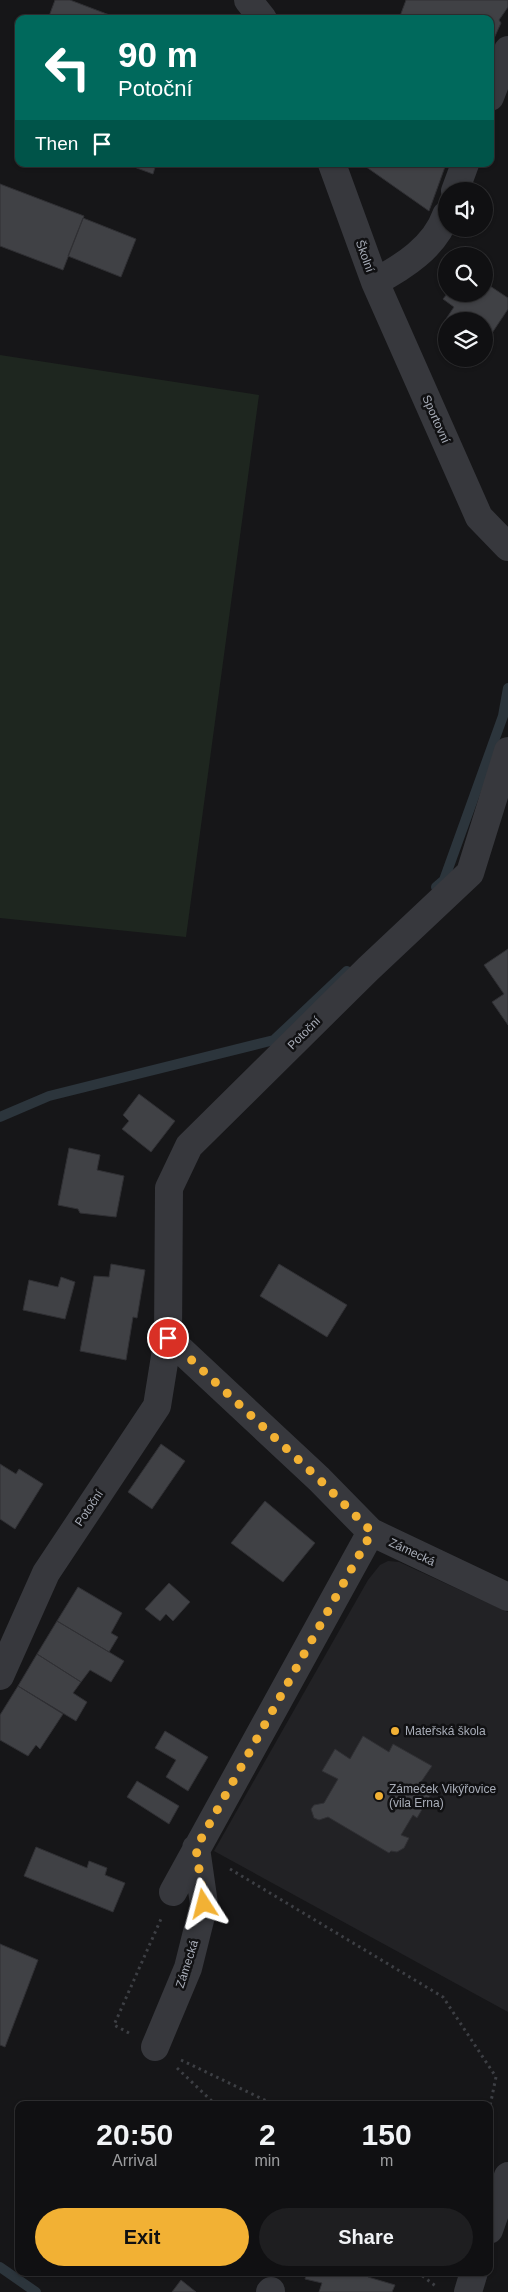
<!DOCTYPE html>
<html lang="en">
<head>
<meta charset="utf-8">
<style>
	body { margin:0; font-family:Arial,sans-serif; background:#1e1e20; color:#f1f3f6; height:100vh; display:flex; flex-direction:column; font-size:19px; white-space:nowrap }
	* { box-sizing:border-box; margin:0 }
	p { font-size:16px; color:#9c9d9f }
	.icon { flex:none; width:28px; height:28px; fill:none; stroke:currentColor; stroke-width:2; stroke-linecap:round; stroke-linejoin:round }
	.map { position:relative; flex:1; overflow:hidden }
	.panel { position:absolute; left:15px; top:2101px; width:478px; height:175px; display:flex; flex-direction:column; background:#101012; border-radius:10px; box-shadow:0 1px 4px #0004,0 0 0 1px #303032 }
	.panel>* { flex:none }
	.hud { position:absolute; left:15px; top:15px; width:479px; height:152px; border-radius:10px; box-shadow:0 1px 4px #0004,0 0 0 1px #303032; background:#00695c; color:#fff; overflow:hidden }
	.buttons { position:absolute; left:438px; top:182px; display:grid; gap:10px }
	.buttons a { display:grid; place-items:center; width:55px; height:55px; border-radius:50%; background:#101012; box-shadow:0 1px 4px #0004,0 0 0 1px #303032; font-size:25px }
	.pin { position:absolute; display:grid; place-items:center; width:42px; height:42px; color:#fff; margin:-21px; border:2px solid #fff; border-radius:50%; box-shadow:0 1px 5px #0007 }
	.me { position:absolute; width:55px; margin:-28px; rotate:351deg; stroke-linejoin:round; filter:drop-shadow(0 0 4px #0008) }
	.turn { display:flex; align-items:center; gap:18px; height:105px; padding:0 20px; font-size:22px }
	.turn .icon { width:65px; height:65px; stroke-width:2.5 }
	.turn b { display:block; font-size:35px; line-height:42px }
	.then { display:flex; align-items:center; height:48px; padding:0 20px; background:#0003; gap:10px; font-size:19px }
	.eta { display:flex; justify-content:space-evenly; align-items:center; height:85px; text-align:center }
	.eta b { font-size:30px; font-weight:700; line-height:35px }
	.button { display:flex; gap:10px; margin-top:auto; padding:10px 20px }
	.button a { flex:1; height:58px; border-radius:30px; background:#f2b134; color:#111; font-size:20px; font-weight:700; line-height:58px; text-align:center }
	.button a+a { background:#1e1e20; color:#f1f3f6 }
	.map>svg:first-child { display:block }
</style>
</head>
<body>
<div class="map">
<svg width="508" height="2292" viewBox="0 0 508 2292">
	<rect width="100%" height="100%" fill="#161618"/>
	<path fill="#222225" d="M388,1561L399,1562L508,1612V2012L214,1851L368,1580L380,1565Z"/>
	<path fill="#1e261f" d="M0,355L259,395L186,937L0,918Z"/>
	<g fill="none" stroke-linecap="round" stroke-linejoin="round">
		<path stroke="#2c353c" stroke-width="10" d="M436,887L444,880L503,716L508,688
			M0,1117L49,1096L274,1040L347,971
			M0,2267L36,2292"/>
	</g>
	<path fill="#404145" stroke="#303034" d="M55,0H70L120,19H48Z
		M406,0H508V7L499,20L501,23L490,47V19H399Z
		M126,164H156L153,174Z
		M362,164H446L429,211Z
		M0,184L84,216L63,270L0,246Z
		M83,218L136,239L121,277L68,256Z
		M484,282L508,298V309L484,345V321H446V324L444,322L454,307L443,299L447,294H484Z
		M508,949V1025L492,1002L504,994L484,965Z
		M139,1094L175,1121L151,1152L122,1129L129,1121L123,1115Z
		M69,1148L100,1155L97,1170L124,1176L116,1217L80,1213L78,1209L58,1205Z
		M111,1264L145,1270L137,1318L133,1317L126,1360L80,1351L94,1276L109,1277Z
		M279,1264L347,1305L327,1337L260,1296Z
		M61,1277L75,1282L65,1319L23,1310L29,1280L58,1287Z
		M161,1444L185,1461L152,1509L128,1492Z
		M0,1464L16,1474L19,1469L43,1484L15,1529L0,1519Z
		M265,1501L315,1543L283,1582L231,1543Z
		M169,1583L190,1602L173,1621L166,1614L160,1621L145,1609Z
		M78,1587L122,1613L111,1633L118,1637L109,1652L57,1621Z
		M57,1621L124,1661L111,1682L90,1670L81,1682L37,1654Z
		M37,1654L81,1682L73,1693L87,1702L76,1721L18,1686Z
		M18,1686L63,1714L40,1749L36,1745L28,1756L0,1740V1715Z
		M165,1731L208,1757L188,1791L166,1777L176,1760L155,1748Z
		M363,1736L389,1752L393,1744L432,1766L421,1782L434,1789L417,1818L413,1815L401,1835L409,1838L404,1848L397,1852L391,1851L389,1853L328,1817L319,1820L314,1818L311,1809L314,1805L324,1803L338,1779L322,1771L335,1749L350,1759Z
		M137,1781L179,1806L169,1824L127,1797Z
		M36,1847L87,1868L89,1861L107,1868L105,1875L125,1883L113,1912L24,1876Z
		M0,1944L38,1960L5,2047L0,2045Z
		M307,2272H367L369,2273L368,2277L395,2285L392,2292H319L322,2283L305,2279Z
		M181,2280L196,2292H172Z"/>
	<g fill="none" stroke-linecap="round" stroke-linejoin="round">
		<path stroke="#3d3f44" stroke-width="3" stroke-dasharray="2.5 4" stroke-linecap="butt" d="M230,1869L443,1997L496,2077L489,2111
			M129,2033L114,2025L161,1919
			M181,2060L275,2105
			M177,2068L216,2105
			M417,2272L437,2287"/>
		<path stroke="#37383d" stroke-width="28" d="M248,0L263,19
			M490,97L508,50
			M332,164L375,282C403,267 435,247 446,215
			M455,191L465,164
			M375,282L479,517L508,547
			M168,1338L319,1479L371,1532
			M0,1676L46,1573L157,1406L168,1338L169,1188L189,1146L368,969L470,873L508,751
			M173,1892L371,1532L508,1597
			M155,2047L188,1968L204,1904L196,1848
			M489,2230L508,2176
			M270,2292L271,2291
			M468,2292L474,2272"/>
	</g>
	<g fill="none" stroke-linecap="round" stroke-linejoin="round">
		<path stroke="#f2b134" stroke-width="9" stroke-dasharray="0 16.2" d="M168,1338L319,1479L372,1532L196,1848L204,1904"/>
	</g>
	<g fill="#f2b134" stroke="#111113" stroke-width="2">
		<circle cx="395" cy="1731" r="5"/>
		<circle cx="379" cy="1796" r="5"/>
	</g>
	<g text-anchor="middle" stroke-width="5" stroke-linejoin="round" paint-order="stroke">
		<g font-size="12" fill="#a8adb8" stroke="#111113">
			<text transform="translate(365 256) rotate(70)" y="4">Školní</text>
			<text transform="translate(436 419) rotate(66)" y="4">Sportovní</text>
			<text transform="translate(304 1033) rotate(-45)" y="4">Potoční</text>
			<text transform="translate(89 1508) rotate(-56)" y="4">Potoční</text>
			<text transform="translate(412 1552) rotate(25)" y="4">Zámecká</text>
			<text transform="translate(187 1964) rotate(-72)" y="4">Zámecká</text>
		</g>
		<g font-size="12" fill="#a8adb8" stroke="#111113" text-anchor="start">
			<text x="405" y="1735">Mateřská škola</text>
			<text x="389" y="1793">Zámeček Vikýřovice<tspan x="389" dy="14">(vila Erna)</tspan></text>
		</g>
	</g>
</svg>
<div class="buttons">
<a><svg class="icon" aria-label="sound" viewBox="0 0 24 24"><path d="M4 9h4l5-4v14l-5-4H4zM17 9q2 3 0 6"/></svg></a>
<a><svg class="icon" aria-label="search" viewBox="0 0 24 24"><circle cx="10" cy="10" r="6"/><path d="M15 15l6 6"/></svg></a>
<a><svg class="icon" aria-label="layers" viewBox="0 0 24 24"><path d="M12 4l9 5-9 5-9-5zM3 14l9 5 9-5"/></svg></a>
</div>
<div class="pin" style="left:168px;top:1338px;background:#d93025"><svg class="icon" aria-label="arrive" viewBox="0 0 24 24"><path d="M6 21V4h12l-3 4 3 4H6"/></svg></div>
<svg class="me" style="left:204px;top:1904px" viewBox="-20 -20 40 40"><path d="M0-17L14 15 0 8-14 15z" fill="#f2b134" stroke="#fff" stroke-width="4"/></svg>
<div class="hud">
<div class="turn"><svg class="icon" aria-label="left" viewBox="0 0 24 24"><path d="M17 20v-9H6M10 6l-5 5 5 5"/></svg><div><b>90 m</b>Potoční</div></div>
<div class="then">Then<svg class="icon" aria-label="arrive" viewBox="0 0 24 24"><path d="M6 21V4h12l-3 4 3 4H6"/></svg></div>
</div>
<section class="panel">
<div class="eta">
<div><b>20:50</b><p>Arrival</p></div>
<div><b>2</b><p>min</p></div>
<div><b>150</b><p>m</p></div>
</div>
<div class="button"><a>Exit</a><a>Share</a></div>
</section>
</div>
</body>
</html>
